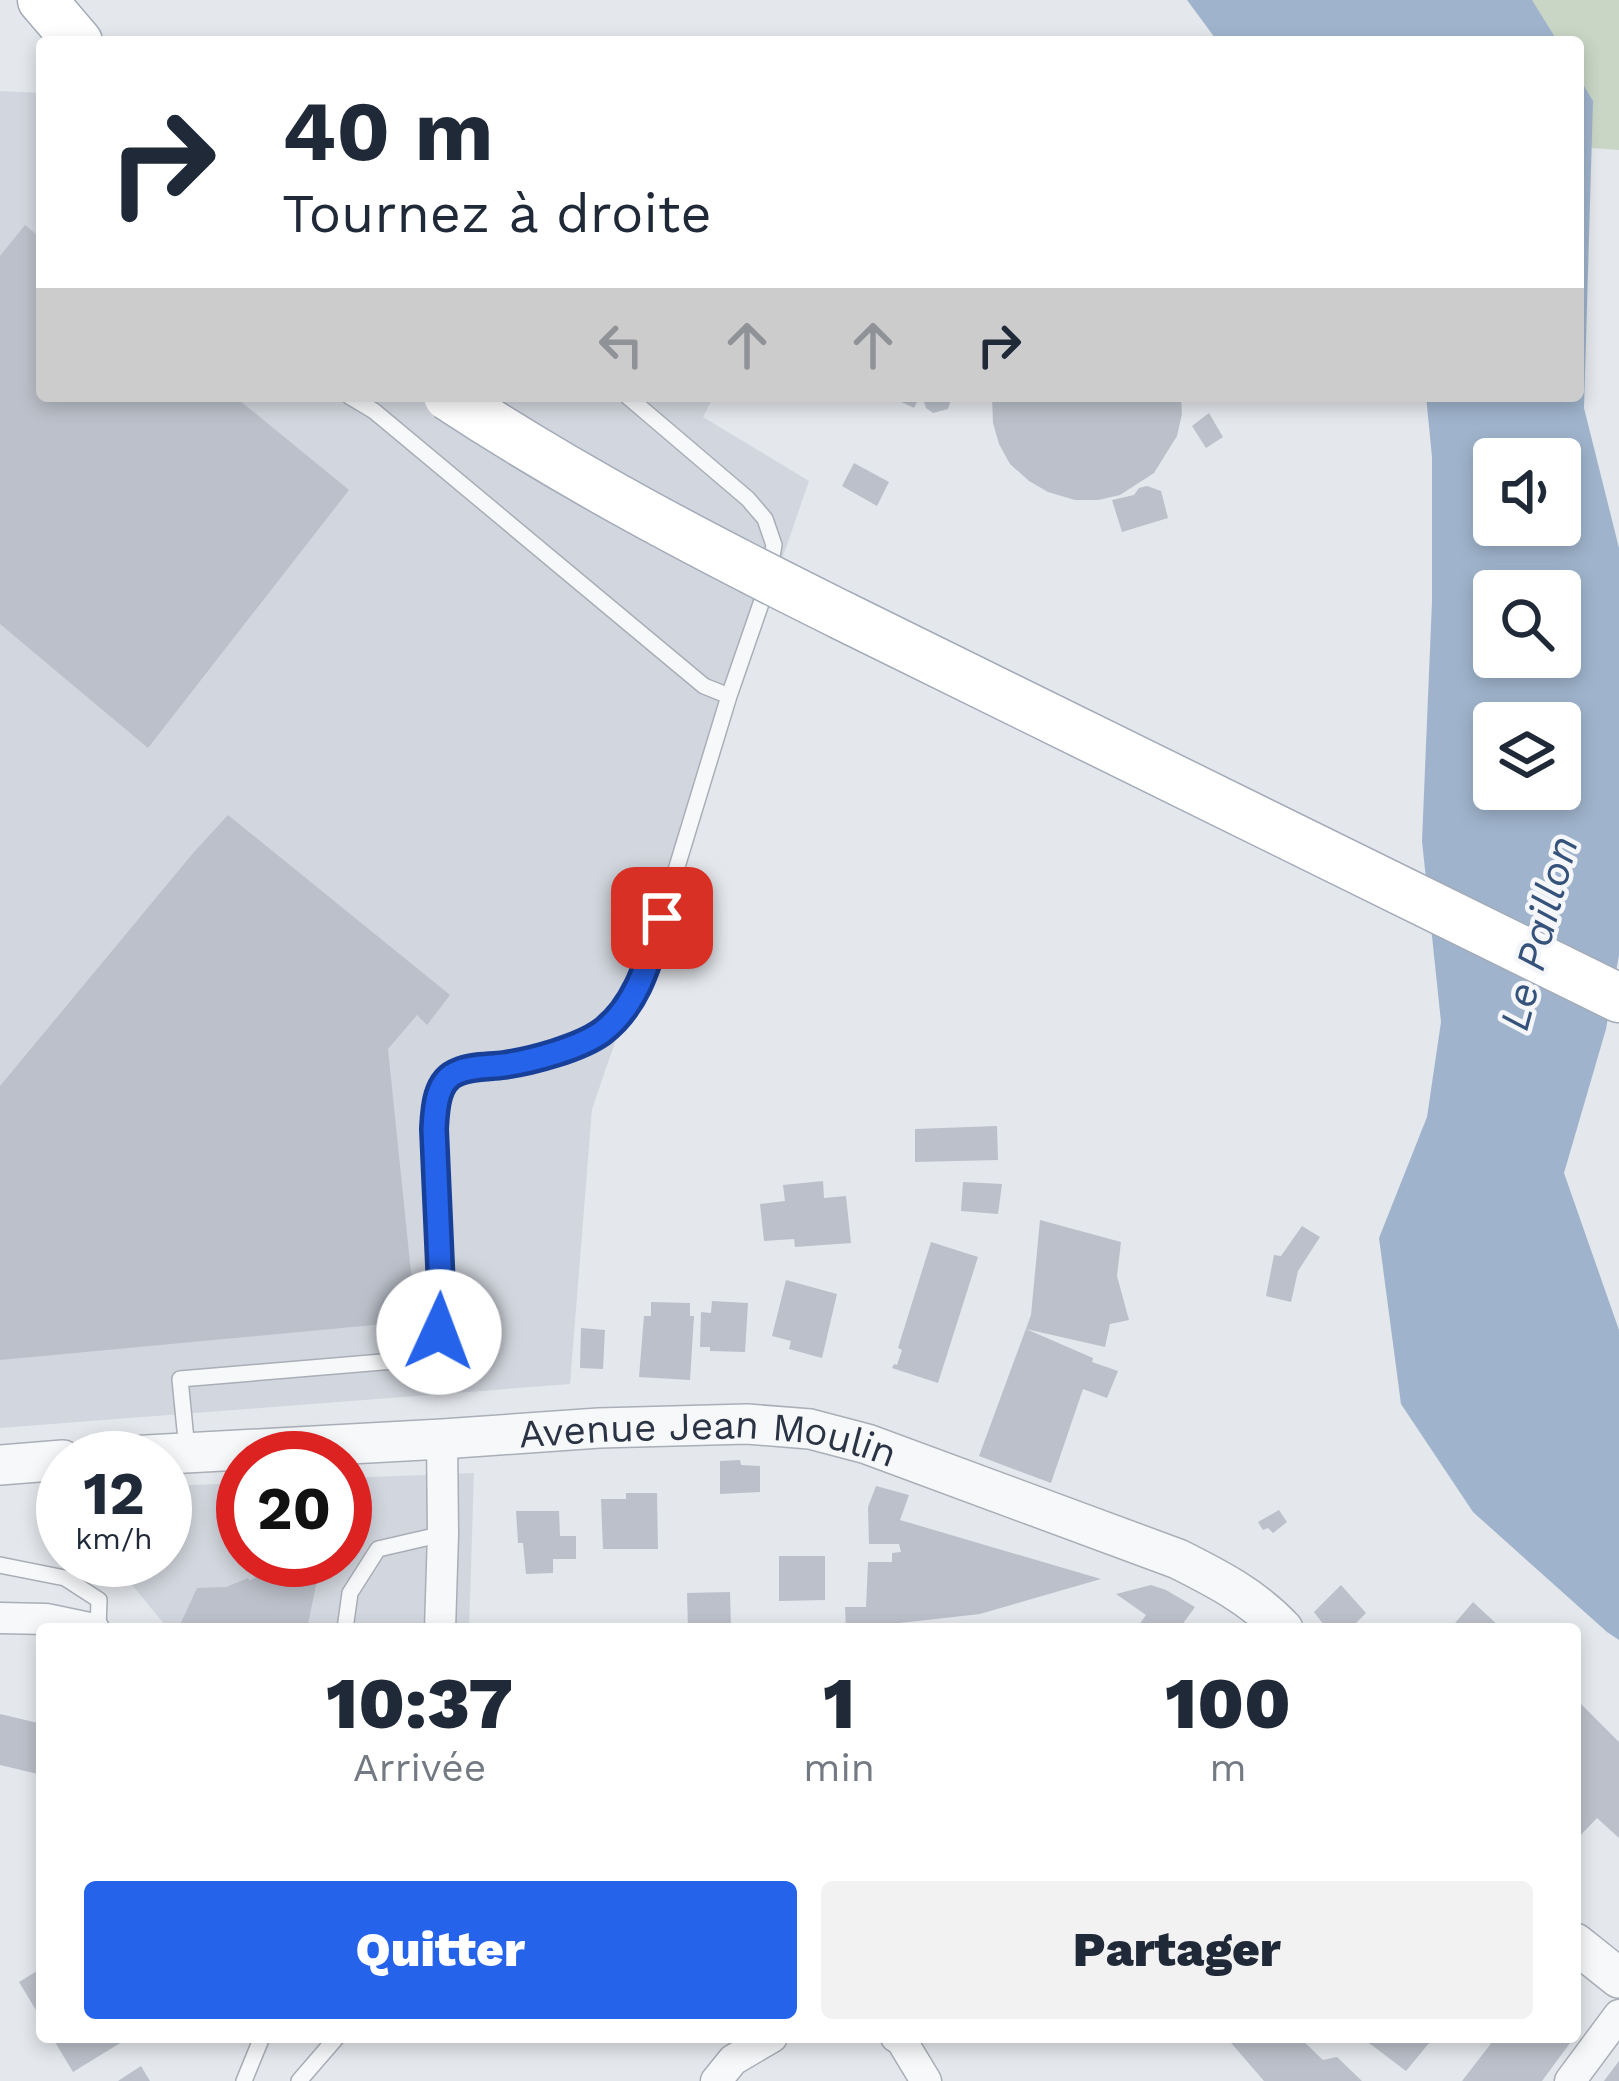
<!DOCTYPE html>
<html lang="fr">
<head>
<meta charset="utf-8">
<style>
	body { margin:0; font-family:"Work Sans",sans-serif; background:#f2f2f3; color:#1f2937; height:100vh; display:flex; flex-direction:column; font-size:45px; white-space:nowrap }
	* { box-sizing:border-box; margin:0 }
	p { font-size:39px; color:#747a83 }
	.icon { flex:none; width:66px; height:66px; fill:none; stroke:currentColor; stroke-width:2; stroke-linecap:round; stroke-linejoin:round }
	.map { position:relative; flex:1; overflow:hidden }
	.side { position:absolute; left:36px; top:1623px; width:1545px; height:420px; display:flex; flex-direction:column; background:#fff; border-radius:12px; box-shadow:0 6px 18px #0003 }
	.side>* { flex:none }
	.hud { position:absolute; left:36px; top:36px; width:1548px; height:366px; border-radius:12px; box-shadow:0 6px 18px #0003; background:#fff; color:#1f2937; overflow:hidden }
	.controls { position:absolute; left:1473px; top:438px; display:grid; gap:24px }
	.controls a { display:grid; place-items:center; width:108px; height:108px; border-radius:12px; background:#fff; box-shadow:0 6px 18px #0003; font-size:60px }
	.speed { position:absolute; left:36px; top:1431px; display:flex; gap:24px; font-size:60px; font-weight:700; text-align:center }
	.speed>* { display:grid; place-content:center; width:156px; height:156px; border-radius:50%; background:#fff; box-shadow:0 6px 18px #0003; line-height:1 }
	.speed small { font-size:30px; font-weight:400 }
	.speed .limit { border:18px solid #d22; background:#fff; color:#111 }
	.pin { position:absolute; display:grid; place-items:center; width:102px; height:102px; color:#fff; margin:-51px; border-radius:24px; box-shadow:0 6px 18px #0006 }
	.me { position:absolute; width:132px; margin:-66px; rotate:2deg; stroke-linejoin:round; filter:drop-shadow(0 0 9px #0008) }
	.turn { display:flex; align-items:center; gap:42px; height:252px; padding:0 48px; font-size:54px }
	.turn .icon { width:156px; height:156px; stroke-width:2.5 }
	.turn b { display:block; font-size:84px; line-height:102px }
	.lanes { display:flex; align-items:center; height:114px; padding:0 48px; background:#0003; justify-content:center; gap:60px; direction:ltr }
	.lanes .off { opacity:.35 }
	.eta { display:flex; justify-content:space-evenly; align-items:center; height:204px; text-align:center }
	.eta b { font-size:72px; font-weight:800; line-height:84px }
	.cta { display:flex; gap:24px; margin-top:auto; padding:24px 48px }
	.cta a { flex:1; height:138px; border-radius:12px; background:#2563eb; color:#fff; font-size:48px; font-weight:800; line-height:138px; text-align:center }
	.cta a+a { background:#f2f2f3; color:#1f2937 }
	.map>svg:first-child { display:block }
</style>
</head>
<body>
<div class="map">
<svg width="1619" height="2081" viewBox="0 0 1619 2081">
	<rect width="100%" height="100%" fill="#e4e7ec"/>
	<path fill="#d2d6de" d="M0,91L42,93V396H714L703,417L809,481L592,1109L570,1384L0,1428Z
		M474,1473L469,1629H168L112,1560H165V1486L243,1483V1560H345V1478Z"/>
	<path fill="#c9d6c5" d="M1472,0H1619V150L1578,147V42H1481Z"/>
	<path fill="#9fb4cc" fill-rule="evenodd" d="M1187,0H1532L1558,42H1218Z
		M1578,76L1593,101L1584,408L1619,548V955L1606,1029L1564,1173L1619,1330V1640L1607,1632L1473,1512L1401,1404L1379,1238L1427,1117L1441,1022L1422,841L1432,601V457L1426,396H1578ZM1494,459H1560V525H1494ZM1494,591H1560V657H1494ZM1494,723H1560V789H1494Z"/>
	<path fill="#bbc0ca" d="M25,225L42,239V396H234L349,490L148,748L0,624V256Z
		M889,396H920L914,408Z
		M922,396H951V400L948,409L933,413L926,408Z
		M992,396H1181L1182,414L1177,436L1154,473L1120,495L1098,500H1075L1048,492L1029,481L1010,464L999,444L993,423Z
		M1209,413L1223,437L1206,448L1192,426Z
		M854,463L889,482L877,506L842,486Z
		M1147,486L1161,491L1168,518L1122,532L1112,500L1134,495L1139,488Z
		M228,815L450,995L427,1025L417,1015L388,1049L416,1321L0,1360V1086L194,852Z
		M997,1126L998,1160L915,1162V1129Z
		M823,1181L824,1198L846,1196L851,1243L795,1247L794,1239L764,1241L760,1204L785,1201L783,1185Z
		M963,1182L1002,1184L998,1214L961,1211Z
		M1040,1220L1121,1242L1117,1276L1129,1320L1110,1324L1105,1347L1026,1329L1093,1358L1092,1362L1118,1371L1107,1398L1083,1389L1051,1483L979,1456L1031,1315Z
		M1302,1226L1320,1237L1298,1271L1291,1302L1266,1296L1274,1255L1281,1256Z
		M931,1242L978,1257L938,1383L892,1368L894,1364L897,1365L902,1350L898,1348Z
		M786,1280L837,1294L822,1358L789,1349L791,1341L772,1336Z
		M712,1301L748,1303L745,1352L710,1351V1347H700L701,1312L711,1313Z
		M651,1302L690,1303V1316H694L690,1380L639,1377L644,1316H651Z
		M581,1328L605,1330L603,1369L580,1368Z
		M740,1460L741,1465L760,1466V1492L720,1494V1461Z
		M876,1486L909,1495L900,1520L1101,1579L980,1614L846,1629L845,1607H866L868,1562H892V1553L901,1552L899,1544H869L868,1507Z
		M626,1493H657L658,1549H603L601,1499H626Z
		M1279,1510L1287,1522L1273,1533L1268,1528L1263,1530L1258,1522Z
		M516,1511H559L560,1536H576V1559H553V1573L526,1574L523,1543H518Z
		M779,1556H825V1600L779,1601Z
		M272,1560H325L316,1585L307,1629H178L197,1588L226,1587L248,1578L250,1581L262,1573Z
		M1151,1585L1166,1590L1195,1607L1179,1629H1136L1146,1615L1116,1594Z
		M1341,1585L1366,1613L1350,1629H1327L1314,1612Z
		M730,1592L731,1629H688L687,1593Z
		M1473,1602L1502,1629H1450Z
		M388,1623H418V1629H386Z
		M1575,1698L1619,1742V1838L1597,1818L1575,1841Z
		M0,1714L42,1724V1775L0,1765Z
		M42,1968V2020L19,1982Z
		M52,2037H130L73,2072Z
		M1226,2037H1299L1323,2060L1337,2057L1362,2081H1264Z
		M1361,2037H1434L1406,2071Z
		M1496,2037H1562L1570,2043L1542,2081H1462Z
		M1619,2061V2081H1604Z
		M141,2066L150,2081H118Z"/>
	<g fill="none" stroke-linecap="round" stroke-linejoin="round">
		<defs>
			<path id="service" d="M349,396L374,411L704,686L729,696
				M187,1450L180,1379L406,1360L430,1346L441,1322L434,1129C435,1109 437,1080 458,1072C474,1065 497,1067 514,1064C585,1050 621,1029 648,962L729,696L766,589L774,545L765,519L748,499L627,396
				M0,1565L65,1578L99,1600L98,1629
				M345,1629L350,1593L378,1549L443,1534
				M244,2081L262,2037
				M299,2081L337,2037"/>
			<path id="minor" d="M0,1618L46,1619L94,1629
				M440,1629L443,1534L442,1439
				M896,2037L900,2038L926,2081
				M716,2081L733,2060L772,2037
				M1570,2081L1619,2015"/>
			<g id="tertiary">
				<path id="s1" d="M92,1458L442,1439L599,1428L747,1424L810,1429L867,1444L1178,1559C1216,1578 1253,1597 1283,1629"/>
				<path d="M0,1465L63,1460"/>
				<path d="M1575,1943L1619,1978"/>
			</g>
			<path id="primary" d="M42,0L78,42
				M841,615L1619,998"/>
		</defs>
		<use href="#service" stroke="#a9aeb7" stroke-width="18"/>
		<use href="#minor" stroke="#a9aeb7" stroke-width="33"/>
		<use href="#tertiary" stroke="#a9aeb7" stroke-width="42"/>
		<use href="#primary" stroke="#a3abb8" stroke-width="51"/>
		<use href="#service" stroke="#f7f8fa" stroke-width="15"/>
		<use href="#minor" stroke="#f7f8fa" stroke-width="30"/>
		<use href="#tertiary" stroke="#f7f8fa" stroke-width="39"/>
		<use href="#primary" stroke="#fff" stroke-width="48"/>
		<defs>
			<path id="primary-bridge" d="M448,396C574,479 706,548 841,615"/>
		</defs>
		<use href="#primary-bridge" stroke="#a3abb8" stroke-width="51" stroke-linecap="butt"/>
		<use href="#primary-bridge" stroke="#fff" stroke-width="48"/>
	</g>
	<g fill="none" stroke-linecap="round" stroke-linejoin="round">
		<defs>
			<path id="route" d="M439,1332L442,1310L434,1129C435,1109 436,1080 458,1072C471,1066 490,1067 504,1065C532,1061 580,1048 602,1032C638,1005 649,959 662,918"/>
		</defs>
		<use href="#route" stroke="#184099" stroke-width="30"/>
		<use href="#route" stroke="#2563eb" stroke-width="21"/>
	</g>
	<g text-anchor="middle" stroke-width="9" stroke-linejoin="round" paint-order="stroke">
		<g font-size="39" fill="#2b3445" stroke="#f4f6f9">
			<text dy="14" stroke="none"><textPath href="#s1" startOffset="618">Avenue Jean Moulin</textPath></text>
		</g>
		<g font-size="42" font-style="italic" fill="#34527a" stroke="#f4f6f9">
			<text transform="translate(1538 933) rotate(-75)" y="15">Le Paillon</text>
		</g>
	</g>
</svg>
<div class="controls">
<a><svg class="icon" aria-label="sound" viewBox="0 0 24 24"><path d="M4 9h4l5-4v14l-5-4H4zM17 9q2 3 0 6"/></svg></a>
<a><svg class="icon" aria-label="search" viewBox="0 0 24 24"><circle cx="10" cy="10" r="6"/><path d="M15 15l6 6"/></svg></a>
<a><svg class="icon" aria-label="layers" viewBox="0 0 24 24"><path d="M12 4l9 5-9 5-9-5zM3 14l9 5 9-5"/></svg></a>
</div>
<div class="speed"><div>12<small>km/h</small></div><div class="limit">20</div></div>
<div class="pin" style="left:662px;top:918px;background:#d93025"><svg class="icon" aria-label="arrive" viewBox="0 0 24 24"><path d="M6 21V4h12l-3 4 3 4H6"/></svg></div>
<svg class="me" style="left:439px;top:1332px" viewBox="-20 -20 40 40"><circle r="19" fill="#fff"/><path d="M0-13L10 11 0 6-10 11z" fill="#2563eb"/></svg>
<div class="hud">
<div class="turn"><svg class="icon" aria-label="right" viewBox="0 0 24 24"><path d="M7 20v-9h11M14 6l5 5-5 5"/></svg><div><b>40 m</b>Tournez à droite</div></div>
<div class="lanes"><svg class="icon off" aria-label="left" viewBox="0 0 24 24"><path d="M17 20v-9H6M10 6l-5 5 5 5"/></svg><svg class="icon off" aria-label="ahead" viewBox="0 0 24 24"><path d="M12 20V5M6 11l6-6 6 6"/></svg><svg class="icon off" aria-label="ahead" viewBox="0 0 24 24"><path d="M12 20V5M6 11l6-6 6 6"/></svg><svg class="icon" aria-label="right" viewBox="0 0 24 24"><path d="M7 20v-9h11M14 6l5 5-5 5"/></svg></div>
</div>
<section class="side">
<div class="eta">
<div><b>10:37</b><p>Arrivée</p></div>
<div><b>1</b><p>min</p></div>
<div><b>100</b><p>m</p></div>
</div>
<div class="cta"><a>Quitter</a><a>Partager</a></div>
</section>
</div>
</body>
</html>
